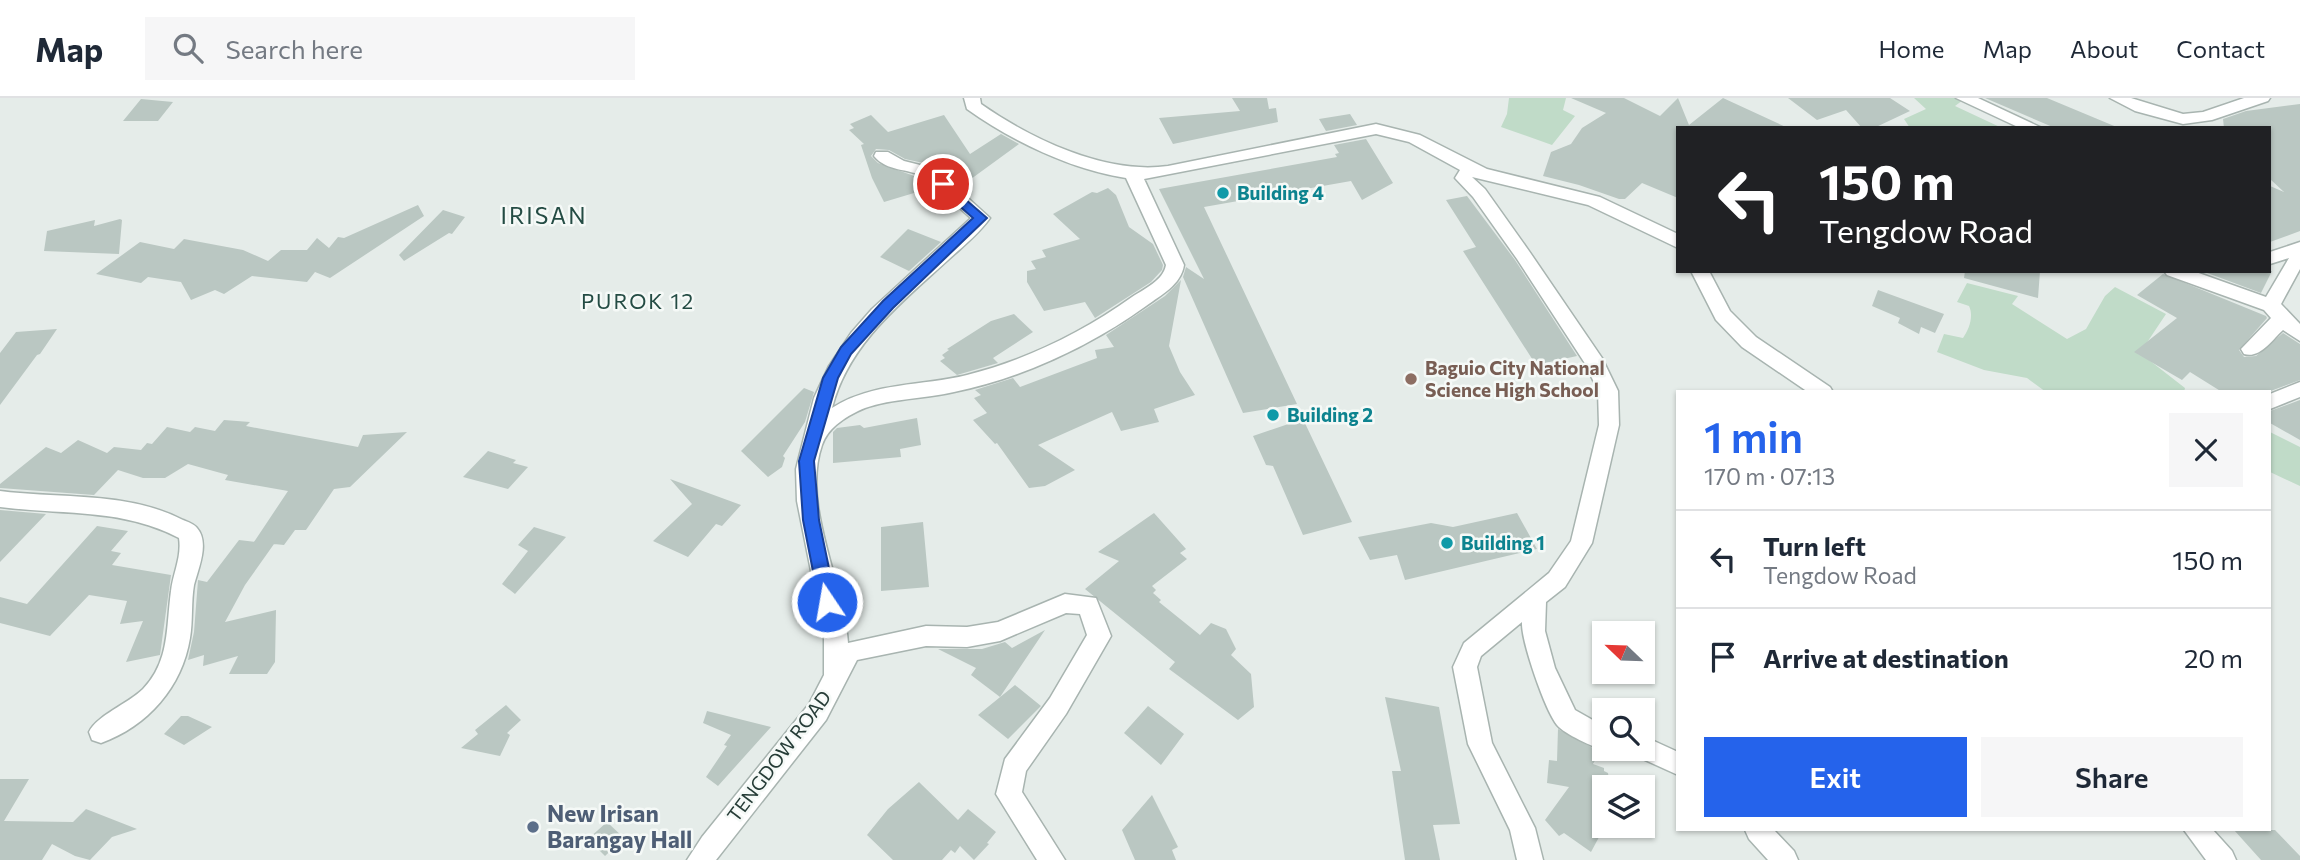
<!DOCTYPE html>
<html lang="en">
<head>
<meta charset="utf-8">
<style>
	body { margin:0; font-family:Commissioner,sans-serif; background:#f6f6f7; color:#1f2937; height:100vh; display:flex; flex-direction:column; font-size:26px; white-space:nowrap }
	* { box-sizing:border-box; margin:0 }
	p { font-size:23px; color:#747a83 }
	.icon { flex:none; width:38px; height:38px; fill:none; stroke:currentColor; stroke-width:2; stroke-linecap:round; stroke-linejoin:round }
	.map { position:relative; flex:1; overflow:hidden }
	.panel { position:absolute; left:1676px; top:292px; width:595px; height:441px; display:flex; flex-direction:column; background:#fff; border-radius:0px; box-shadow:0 2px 5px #0004 }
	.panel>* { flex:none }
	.top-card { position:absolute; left:1676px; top:28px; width:595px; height:147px; border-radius:0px; box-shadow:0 2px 5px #0004; background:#202124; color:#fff; overflow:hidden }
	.needle { width:46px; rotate:293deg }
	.fabs { position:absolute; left:1592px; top:523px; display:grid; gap:14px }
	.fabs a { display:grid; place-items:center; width:63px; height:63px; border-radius:0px; background:#fff; box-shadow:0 2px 5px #0004; font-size:35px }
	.pin { position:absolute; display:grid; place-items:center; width:60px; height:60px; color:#fff; margin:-30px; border:4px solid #fff; border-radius:50%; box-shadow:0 2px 7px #0007 }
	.me { position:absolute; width:77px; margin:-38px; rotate:348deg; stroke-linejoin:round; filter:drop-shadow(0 0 5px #0008) }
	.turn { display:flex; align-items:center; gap:24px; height:147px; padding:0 28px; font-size:32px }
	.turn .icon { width:91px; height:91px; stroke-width:2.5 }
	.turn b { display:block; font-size:49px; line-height:60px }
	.round { display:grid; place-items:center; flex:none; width:74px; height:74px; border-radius:0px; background:#f6f6f7 }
	.headline { display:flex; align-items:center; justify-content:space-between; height:119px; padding:0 28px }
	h1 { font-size:42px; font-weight:600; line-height:52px; color:#2563eb }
	.button { display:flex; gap:14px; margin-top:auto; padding:14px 28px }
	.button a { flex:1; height:80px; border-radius:0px; background:#2563eb; color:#fff; font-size:28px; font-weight:600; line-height:80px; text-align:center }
	.button a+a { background:#f6f6f7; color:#1f2937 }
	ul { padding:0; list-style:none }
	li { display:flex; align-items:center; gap:21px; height:98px; padding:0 28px; border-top:2px solid #e0e1e3 }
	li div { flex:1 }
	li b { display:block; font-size:26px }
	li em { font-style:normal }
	header { display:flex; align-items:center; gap:42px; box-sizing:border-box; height:98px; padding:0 35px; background:#fff; border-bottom:2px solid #e0e1e3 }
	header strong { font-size:33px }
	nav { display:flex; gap:38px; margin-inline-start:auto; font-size:24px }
	.search { width:490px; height:63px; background:#f6f6f7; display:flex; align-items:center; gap:18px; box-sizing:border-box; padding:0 24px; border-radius:0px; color:#747a83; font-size:26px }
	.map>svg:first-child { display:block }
</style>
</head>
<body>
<header>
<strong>Map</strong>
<div class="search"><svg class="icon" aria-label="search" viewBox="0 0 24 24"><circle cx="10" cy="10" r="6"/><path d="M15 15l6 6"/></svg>Search here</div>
<nav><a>Home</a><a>Map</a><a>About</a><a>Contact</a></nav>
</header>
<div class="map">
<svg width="2300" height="762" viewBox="0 0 2300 762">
	<rect width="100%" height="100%" fill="#e5ece9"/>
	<path fill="#c0dbc8" d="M1509,0H1566L1563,12L1575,18L1552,47L1501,29L1507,16Z
		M1914,0H1959L1963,2L1955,8L2002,30H1910L1904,21L1926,11Z
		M1967,185L2018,198L2012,206L2067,241L2086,231L2105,198L2115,189L2166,216L2140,255L2185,290L2184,294H2046L2027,280L1984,272L1937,254L1944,236L1963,240C1969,232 1974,218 1969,208L1957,204Z
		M2270,334L2300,349V388L2270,374Z"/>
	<path fill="#bac7c2" d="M1232,0H1267L1269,11L1276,10L1278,24L1173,46L1159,20L1240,13Z
		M1571,0H1624L1660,18L1678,0L1689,27L1723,0L1788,30H1678V100L1642,85L1625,101H1619L1579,87L1543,78L1551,54L1571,46L1582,30L1606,15Z
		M1788,0H1890L1910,13L1874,30H1862L1846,12L1817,22Z
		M1985,0H2047L2119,30H2055Z
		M141,1L173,4L158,23H123Z
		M2300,6V133L2270,144V88L2284,94L2270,81V30H2224L2223,21L2246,13Z
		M1350,16L1357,27L1326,33L1319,21Z
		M871,17L888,34L944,17L970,56L1001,36L1019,46L960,89L937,68L905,61L889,52L876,51L871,58L878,65L917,79L934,89L884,104L872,80L861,47L864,46L849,32L854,30L850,26Z
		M1366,41L1393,85L1362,102L1351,83L1204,109L1297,306L1243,315L1183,179L1186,169L1204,181L1159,91L1337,59L1335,56L1339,55L1334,47Z
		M1108,90L1116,97L1129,129L1153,146L1163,167L1162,172L1151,184L1095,220L1085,204L1044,213L1027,184V173L1036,171L1031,163L1046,159L1042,152L1080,141L1053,116L1092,94L1097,95Z
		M1467,98L1515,162L1577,258L1536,267L1463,153L1476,149L1446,102Z
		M418,107L424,118L330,180L315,174L307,184L252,178L224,196L215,192L191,202L181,184L148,179L141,185L96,176L140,144L174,151L184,141L243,152L268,163L281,152H307L317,140L329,150L338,139L344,140Z
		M443,112L465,119L452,136L449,135L404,163L399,157Z
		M120,121L122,122L119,156L44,153L47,133L95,122L94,128Z
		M908,131L941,144L909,173L880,159Z
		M1965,173H2040L2038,200L1964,180Z
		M2202,173H2272L2261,195Z
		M2163,176L2266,218L2267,220L2239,252L2244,259L2256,258L2283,235L2300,246V282L2268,294H2222L2190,274L2182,282L2134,254L2177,220L2137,197Z
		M1181,182L1169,248L1180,274L1195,297L1154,311L1159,324L1121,333L1112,314L1038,347L1075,372L1045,388L1029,390L997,345L995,346L973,322L987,315L974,300L981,297L975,292L1013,280L1020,289L1097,260L1095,252L1114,249L1106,237L1165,198Z
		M1878,192L1944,216L1935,235L1921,229L1919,236L1898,225L1900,220L1872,208Z
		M1014,216L1033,234L993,260L998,265L957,277L940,263L945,260L942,257L949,252L947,251L991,223Z
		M57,231L40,256L37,257L0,307V255L16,234Z
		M804,290L814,294L805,324L783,358L785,360L782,369L768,379L741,353Z
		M2300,302V342L2270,325V313Z
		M917,320L921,347L900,351L901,359L833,365V334L837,330L860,327L864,330Z
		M1303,321L1352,424L1303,437L1273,368L1266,367L1253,338Z
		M224,322L250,324L246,328L358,349L363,337L407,334L350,389L334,391L306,432H295L284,447L254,444L288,393L225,382L228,377L188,366L165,380H143L118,372L94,397L0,390V386L46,349L61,355L78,342L107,355L114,349L141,352L147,345L152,346L167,329L190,334L195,329L215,333Z
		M488,353L516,362L513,365L528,369L508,391L463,379Z
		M670,381L741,407L722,428L716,426L688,459L653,443L692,406Z
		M0,412L46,416L0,464Z
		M1154,415L1186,451L1180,455L1187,461L1152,488L1156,492L1153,495L1161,502L1159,504L1200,537L1211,525L1226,531L1236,551L1231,557L1251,576L1254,609L1238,622L1169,571L1175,564L1085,491L1119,463L1098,454Z
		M1517,415L1537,451L1405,482L1397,457L1370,462L1358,439L1431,425L1453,429Z
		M923,424L929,489L881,493V429Z
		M97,428L128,433L111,453L121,455L112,467L171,477L160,557L126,564L143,523L120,526L127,503L89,497L50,538L0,525V499L27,506Z
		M534,429L566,439L515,496L502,486L528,453L518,447Z
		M239,442L274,446L245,487L225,524L276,512L275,564L267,576H229L238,558L203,568L204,557L188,562L194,534L198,482L207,484Z
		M1045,532L1000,599L971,577L976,570L938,551H982L1005,544L1012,550Z
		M1015,587L1041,608L1008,641L978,617Z
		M1385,599L1439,609L1460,726L1433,727L1440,762H1405L1392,673H1401Z
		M506,607L521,622L507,635L510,637L500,658L461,650L478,636L475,632Z
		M1148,608L1184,636L1161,667L1124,635Z
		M707,613L771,629L718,688L706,679L727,648L724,647L731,637L703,625Z
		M181,618H188L212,629L184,647L164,636Z
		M1558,631L1600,654L1593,666L1604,670V673L1608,675L1610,690H1605V728L1591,754L1564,735L1559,738L1545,722L1569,689L1547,685L1549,662L1557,663Z
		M0,681H29L4,723L73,724L86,711L137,731L112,739L90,762L75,758L52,746L42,762H0Z
		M919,684L958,722L968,711L996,734L987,745L989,746L974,762L960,748L955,755L951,752L942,762H893L867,737L888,711Z
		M1152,697L1178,749L1172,752L1176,762H1135L1122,732Z
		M607,724L624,740L605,758L588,741Z
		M2234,732H2275L2300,758V762H2261Z"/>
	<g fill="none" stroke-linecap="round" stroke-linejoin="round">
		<defs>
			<path id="minor" d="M964,0H980L981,6C1031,41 1106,77 1168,68L1376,26L1420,37L1487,71L1600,99L1678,136V150L1588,107L1472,79L1485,91L1529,153L1602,260L1618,293L1619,327L1592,445L1565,489L1546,504L1545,533L1555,570L1575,612L1605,629V651H1611L1605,653C1594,649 1564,636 1557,627C1545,612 1521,543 1522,524L1481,558L1477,569L1492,645L1535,730L1543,762H1517L1510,732L1468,646L1453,569L1464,545L1549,475L1571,443L1599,327L1598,293L1586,267L1517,161L1473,99L1455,80L1460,72L1409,44L1376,36L1144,81L1184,167C1181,187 1161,197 1146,208C1089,249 1022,280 954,294C925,301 893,300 865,310C848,317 828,329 822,347C801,407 844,484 848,545L926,528L967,529L998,524L1065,496L1096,500L1111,538L1066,616L1026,673L1022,694L1065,762H1037L996,696L1005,661L1050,600L1087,537L1080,516L1066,515L1000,543L967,549L926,548L857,562L826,622L716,762H687L702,739L809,606L824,577V538L797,403L796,371L814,300L829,268L851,235L872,211L971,120C956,108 941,88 924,79C908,70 887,74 874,58L876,54H888L904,63L936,71L990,120C979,136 962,149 948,162C902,204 848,246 832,310C872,284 923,288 967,277C1026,262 1083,234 1132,199C1144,191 1163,183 1166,167L1126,80C1072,72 1012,43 967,11Z
				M1956,0H1978L2042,30H2020Z
				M2110,0H2131L2183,16L2203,14L2244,0H2270L2268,3L2212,22L2183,26L2135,13Z
				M2300,144V171L2281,206L2300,226V243L2283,232C2272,242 2260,261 2244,256L2241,251L2271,220L2264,212L2167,177L2164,173H2193L2266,199L2289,160L2270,166V154Z
				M1691,173H1709L1730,213L1756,239L1830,289L1833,294H1808L1742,249L1716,222Z
				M2300,284V299L2270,311V296Z
				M0,393C61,401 127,393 183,422C188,424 194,426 197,430C210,445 198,471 194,487C191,504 193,523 190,540C182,589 148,628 101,645L92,642L89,634C96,618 129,605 143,591C170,563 166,529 171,493C173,475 182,459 179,440C123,410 62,417 0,409Z
				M1643,638L1678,654V677L1634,657L1632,651H1643Z
				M1745,732H1774L1794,753L1798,762H1768L1749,741Z
				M2184,732H2213L2232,753L2236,762H2206Z"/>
		</defs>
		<use href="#minor" stroke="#a8b4b0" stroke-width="3"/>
		<use href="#minor" fill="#fff" fill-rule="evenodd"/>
	</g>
	<path fill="#2563eb" stroke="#184099" stroke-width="2" d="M943,82L987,120L893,210L851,256L838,280L814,363L819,422L836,504L833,509L827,511L821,509L819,504L803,422L799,363L823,280L841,249L883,203L973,120L938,89V83Z"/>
	<g fill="#0f9aa8" stroke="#f5f9f7" stroke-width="2.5">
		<circle cx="1223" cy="95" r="7"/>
		<circle cx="1273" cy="317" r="7"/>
		<circle cx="1447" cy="445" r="7"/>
	</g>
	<circle fill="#8d6e63" stroke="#f5f9f7" stroke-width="2.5" cx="1411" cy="281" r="7"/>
	<circle fill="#5c6f8a" stroke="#f5f9f7" stroke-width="2.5" cx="533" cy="729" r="7"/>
	<g text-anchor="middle" stroke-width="5" stroke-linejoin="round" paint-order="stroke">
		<g font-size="19" font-weight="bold" fill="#0d838f" stroke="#f5f9f7" text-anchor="start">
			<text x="1237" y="102">Building 4</text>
			<text x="1287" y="324">Building 2</text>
			<text x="1461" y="452">Building 1</text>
		</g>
		<g font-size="19" font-weight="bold" fill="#785e54" stroke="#f5f9f7" text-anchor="start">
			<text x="1425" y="277">Baguio City National<tspan x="1425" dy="22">Science High School</tspan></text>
		</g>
		<g font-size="19" fill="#263c37" stroke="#f5f9f7">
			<text transform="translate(779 658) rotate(-53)" y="7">TENGDOW ROAD</text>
		</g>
		<g font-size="21" letter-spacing="2" fill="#244c44" stroke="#f5f9f7">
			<text x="638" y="211">PUROK 12</text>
		</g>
		<g font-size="23" letter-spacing="2" fill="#244c44" stroke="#f5f9f7">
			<text x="544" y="126">IRISAN</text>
		</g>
		<g font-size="23" font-weight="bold" fill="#4e5e75" stroke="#f5f9f7" text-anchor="start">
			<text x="547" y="724">New Irisan<tspan x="547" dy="26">Barangay Hall</tspan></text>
		</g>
	</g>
</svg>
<div class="fabs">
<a><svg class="needle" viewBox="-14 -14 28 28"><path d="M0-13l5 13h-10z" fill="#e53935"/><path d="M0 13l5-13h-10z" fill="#747a83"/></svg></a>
<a><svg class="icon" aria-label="search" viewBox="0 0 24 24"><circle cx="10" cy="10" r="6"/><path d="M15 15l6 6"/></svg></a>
<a><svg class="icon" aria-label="layers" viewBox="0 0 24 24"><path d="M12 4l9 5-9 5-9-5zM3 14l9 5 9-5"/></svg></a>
</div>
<div class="pin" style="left:943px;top:86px;background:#d93025"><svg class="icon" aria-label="arrive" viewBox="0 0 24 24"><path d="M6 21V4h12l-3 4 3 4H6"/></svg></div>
<svg class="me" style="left:827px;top:504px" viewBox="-20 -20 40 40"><circle r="17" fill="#2563eb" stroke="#fff" stroke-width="3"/><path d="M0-11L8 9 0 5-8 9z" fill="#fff"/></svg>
<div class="top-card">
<div class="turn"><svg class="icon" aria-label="left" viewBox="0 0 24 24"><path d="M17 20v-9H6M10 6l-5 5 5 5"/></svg><div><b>150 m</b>Tengdow Road</div></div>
</div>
<section class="panel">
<div class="headline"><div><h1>1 min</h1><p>170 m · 07:13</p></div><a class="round"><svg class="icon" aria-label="close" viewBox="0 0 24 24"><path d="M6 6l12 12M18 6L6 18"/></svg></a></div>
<ul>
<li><svg class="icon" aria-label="left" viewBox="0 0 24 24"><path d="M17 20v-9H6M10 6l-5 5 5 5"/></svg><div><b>Turn left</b><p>Tengdow Road</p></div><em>150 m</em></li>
<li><svg class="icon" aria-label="arrive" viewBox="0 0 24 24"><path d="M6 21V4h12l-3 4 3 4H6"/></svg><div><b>Arrive at destination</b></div><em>20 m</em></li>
</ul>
<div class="button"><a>Exit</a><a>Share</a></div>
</section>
</div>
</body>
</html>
